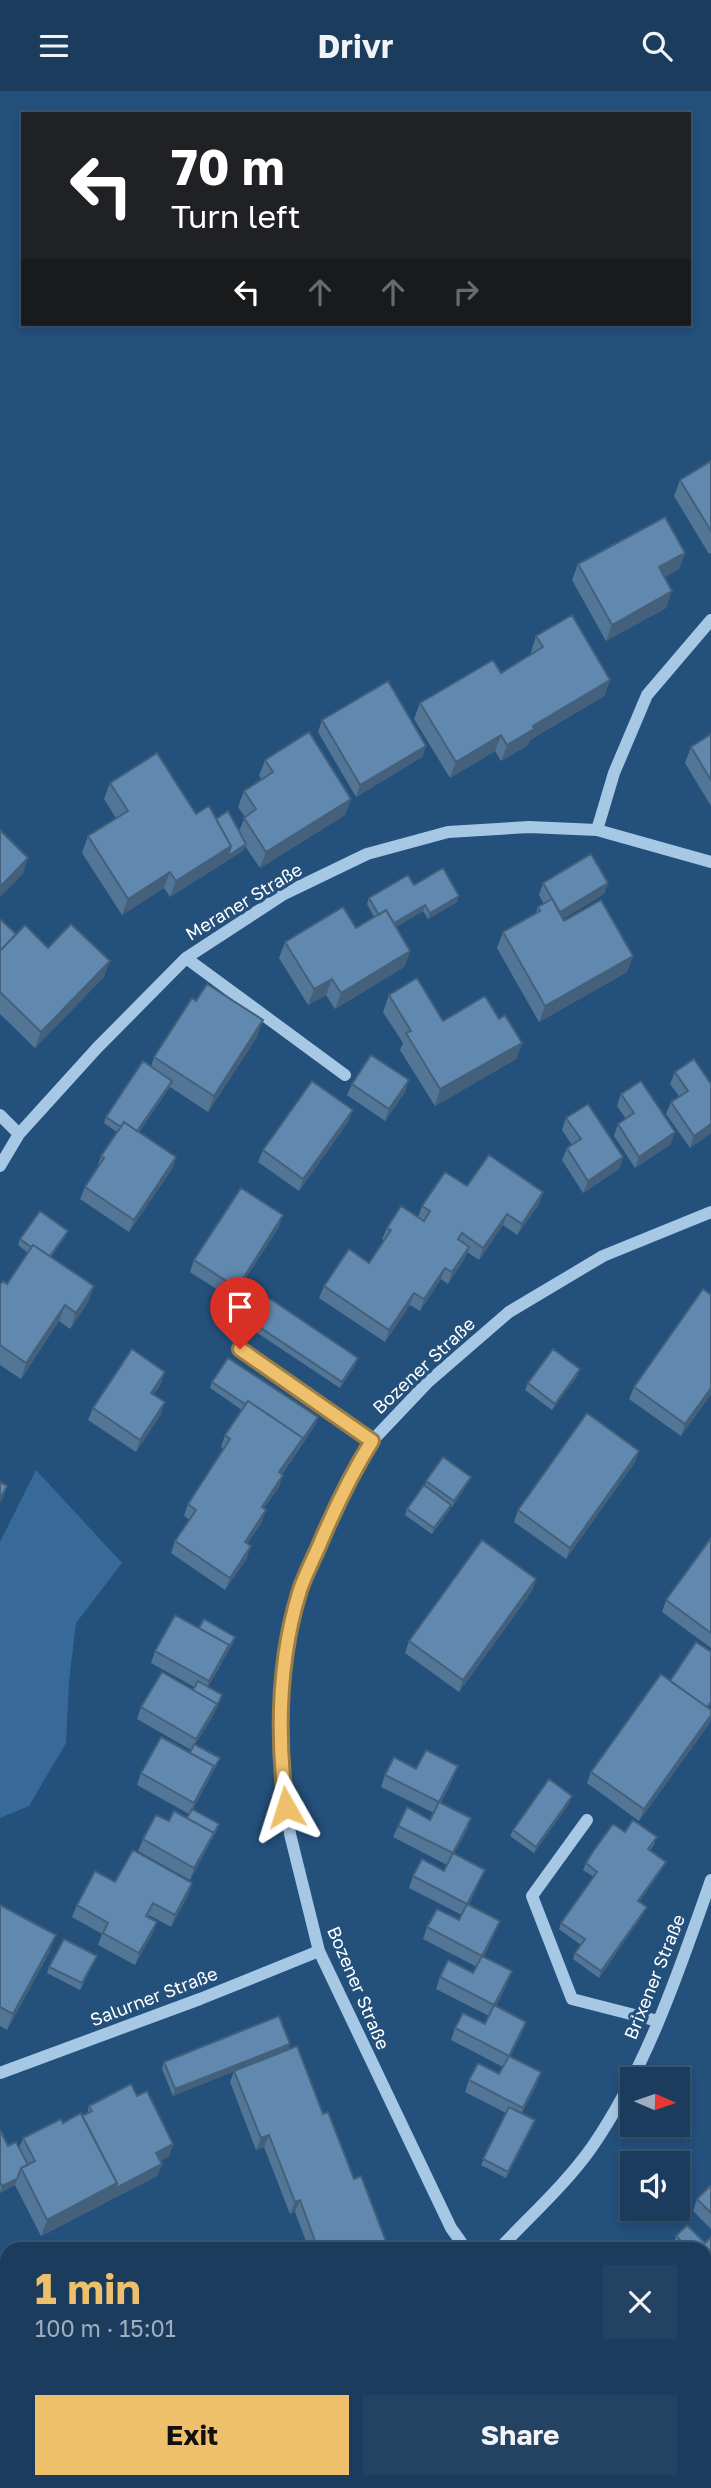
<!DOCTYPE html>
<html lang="en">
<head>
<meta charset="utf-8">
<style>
	body { margin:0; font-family:"Golos Text",sans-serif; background:#244363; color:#f1f3f6; height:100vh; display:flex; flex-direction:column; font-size:26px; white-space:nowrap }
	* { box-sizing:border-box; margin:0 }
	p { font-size:23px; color:#a0adbc }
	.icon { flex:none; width:38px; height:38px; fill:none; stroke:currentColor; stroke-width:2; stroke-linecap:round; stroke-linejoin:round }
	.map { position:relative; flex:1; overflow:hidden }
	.details { position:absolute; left:0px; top:2151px; width:712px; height:247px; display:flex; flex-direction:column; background:#1b3c5d; border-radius:21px 21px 0 0; box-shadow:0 4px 10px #0003,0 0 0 2px #395672 }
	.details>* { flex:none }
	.hud { position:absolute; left:21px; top:21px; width:670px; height:214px; border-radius:0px; box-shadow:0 4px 10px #0003,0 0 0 2px #395672; background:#202124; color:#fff; overflow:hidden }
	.needle { width:46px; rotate:92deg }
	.controls { position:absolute; left:620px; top:1976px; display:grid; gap:14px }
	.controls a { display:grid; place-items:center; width:70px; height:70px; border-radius:0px; background:#1b3c5d; box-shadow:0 4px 10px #0003,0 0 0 2px #395672; font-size:35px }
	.pin { position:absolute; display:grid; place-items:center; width:60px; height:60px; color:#fff; margin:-72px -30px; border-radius:50% 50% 50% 0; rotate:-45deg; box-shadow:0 0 7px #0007 }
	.pin .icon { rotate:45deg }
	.me { position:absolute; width:77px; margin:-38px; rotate:354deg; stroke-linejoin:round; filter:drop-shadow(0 0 5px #0008) }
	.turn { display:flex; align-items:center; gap:24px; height:147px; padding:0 35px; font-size:32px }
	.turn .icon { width:91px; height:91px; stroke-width:2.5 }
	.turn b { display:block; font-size:49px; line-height:60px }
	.lanes { display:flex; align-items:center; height:66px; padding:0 35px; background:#0003; justify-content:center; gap:35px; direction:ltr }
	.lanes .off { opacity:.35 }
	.round { display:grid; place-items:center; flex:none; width:74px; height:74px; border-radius:0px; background:#244363 }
	.headline { display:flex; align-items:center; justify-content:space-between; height:119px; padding:0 35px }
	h1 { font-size:42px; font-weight:700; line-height:52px; color:#efc06b }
	.cta { display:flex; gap:14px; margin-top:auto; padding:14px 35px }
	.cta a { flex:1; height:80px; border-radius:0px; background:#efc06b; color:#111; font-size:28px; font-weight:700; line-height:80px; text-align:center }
	.cta a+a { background:#244363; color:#f1f3f6 }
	header { display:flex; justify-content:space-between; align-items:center; height:91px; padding:0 35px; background:#1b3c5d; font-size:32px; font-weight:700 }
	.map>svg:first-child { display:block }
</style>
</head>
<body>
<header><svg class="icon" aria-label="menu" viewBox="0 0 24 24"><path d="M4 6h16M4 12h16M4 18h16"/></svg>Drivr<svg class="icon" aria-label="search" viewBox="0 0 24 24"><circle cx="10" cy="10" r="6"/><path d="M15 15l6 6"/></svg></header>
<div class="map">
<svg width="711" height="2397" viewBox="0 0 711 2397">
	<rect width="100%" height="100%" fill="#24507c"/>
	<path fill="#376a99" d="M36,1379L122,1472L76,1532L69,1590L66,1652L29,1715L0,1727V1451Z"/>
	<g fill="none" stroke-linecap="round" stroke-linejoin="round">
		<path stroke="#a7c8e5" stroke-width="12" d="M597,739L614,682L647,604L711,529
			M186,867L345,984
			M0,1024L19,1043
			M0,1075L19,1043L97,957L186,867L284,803L367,763L448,741L529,736L597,739L711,771
			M240,1258L372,1350
			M587,1729L532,1805L572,1908L658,1930
			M0,1982L200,1908L319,1860
			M466,2158L451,2137L319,1860L290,1743L283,1688L280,1619L286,1562L301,1498L347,1390L372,1350L427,1292L509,1221L603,1165L711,1121
			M499,2158C530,2125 566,2093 592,2056C647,1976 679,1880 711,1789
			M705,2337L711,2326
			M658,2390L667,2397
			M613,2397L621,2390
			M676,2397L679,2390"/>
	</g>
	<path fill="#537696" d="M711,370V462L709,463L674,405L680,389Z
		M685,462L679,478L664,486L666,517L606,550L572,489L578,473Z
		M536,545L610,589L604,605L530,649L528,654L501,670L495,660L450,687L414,628L420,612L501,582L532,563L531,561Z
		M322,629L426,655L422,666L356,706L318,641Z
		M711,643V715L685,672L691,656Z
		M265,669L351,708L345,724L260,777L245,755L244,759L170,806L164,797L122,824L82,762L88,745L116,727L104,708L110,692L196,723L216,728L239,740L245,726L238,716L244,700L262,689L259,685Z
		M543,792H608L604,803L563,828L564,830L633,865L627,881L539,931L497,857L503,841L536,822L538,816L544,813L539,804Z
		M414,794L457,811L428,828L423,820L396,836L410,860L404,876L335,918L326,904L308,914L279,867L285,851L356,837L374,826L367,813L369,807Z
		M0,830L16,843L48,857L104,886L35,957L0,923Z
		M389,904L443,930L499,928L522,952L516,968L435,1015L400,959L403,952L383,921Z
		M257,946L208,1021L170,996L139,1041L176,1066L172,1078L129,1141L80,1108L85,1096L97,1077L101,1065L117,1041L104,1032L106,1026L151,975L154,966Z
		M675,981L711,993V1042L690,1057L666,1023L671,1011L679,1005L670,993Z
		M352,993L405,1001L385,1030L347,1004Z
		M621,1003L671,1053L635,1077L614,1045L618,1033L626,1028L617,1015Z
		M353,1019L348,1031L299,1100L258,1071L263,1059Z
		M566,1027L623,1066L619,1078L583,1102L562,1069L567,1057L572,1054L562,1039Z
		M467,1095L543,1101L539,1113L517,1144L503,1134L479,1169L467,1161L465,1167L448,1193L441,1188L420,1220L410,1214L385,1251L319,1207L324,1195L369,1172L384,1149L382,1148L387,1137L418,1126L422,1115Z
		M279,1136L232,1208L190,1181L194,1169Z
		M65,1146L51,1166L94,1195L88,1211L70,1238L59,1230L21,1288L0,1274V1194L7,1193L28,1162L18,1154L20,1148Z
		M711,1204V1303L681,1345L629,1308L634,1296Z
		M252,1231L356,1273L340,1297L250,1237Z
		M578,1284L552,1319L525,1299L528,1292Z
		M212,1291L316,1333L282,1383L279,1396L264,1417L262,1431L247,1453V1467L225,1499L171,1462L175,1450L190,1429L184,1425L188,1413L223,1358L221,1356L225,1344L242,1319L210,1297Z
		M161,1293L154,1303L161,1323L136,1361L88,1329L93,1317Z
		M639,1360L635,1371L566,1468L514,1431L518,1419Z
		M471,1386L468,1392L452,1416L451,1415L449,1420L432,1443L405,1424L407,1418L425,1395L426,1390Z
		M711,1447V1557L662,1521L666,1509Z
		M536,1488L532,1500L459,1601L405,1562L409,1550Z
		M199,1537L235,1546L233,1552L208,1596L222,1604L220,1610L195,1654L220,1667L217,1673L193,1718L219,1733L217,1739L190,1789L138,1760L143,1748L169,1730L187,1727L189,1723L137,1694L141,1682L190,1662L191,1659L137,1628L141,1616L193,1599L194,1596L151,1572L155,1560Z
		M711,1561V1613L708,1617L711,1619V1627L709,1633L639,1730L587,1692L591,1681L670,1590Z
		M458,1675L453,1687L441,1712L471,1727L467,1739L454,1763L485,1779L480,1790L469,1813L495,1842L484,1865L508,1891L496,1915L522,1942L510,1965L541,1981L537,1993L522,2022L535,2029L506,2087L481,2074L506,2022L465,2001L469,1989L499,1983L503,1976L451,1949L455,1937L485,1933L489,1925L436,1898L440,1886L473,1882L477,1876L423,1848L427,1836L459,1829L462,1824L409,1797L413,1785L444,1780L447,1774L393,1746L398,1735L430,1729L434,1722L381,1696L385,1684L416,1678Z
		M570,1711L534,1762L510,1745L513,1739Z
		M625,1741L655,1752L650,1759L663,1777L639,1811L647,1816L644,1822L599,1887L573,1868L575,1862L581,1854L559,1838L561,1832L594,1786L583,1779L586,1772Z
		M115,1791L192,1792L188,1804L171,1836L149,1824L148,1826L157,1831L152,1843L135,1874L98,1854L102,1843L72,1826L77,1814Z
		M0,1814L50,1860L7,1939L0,1935Z
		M97,1865L80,1899L47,1882L49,1876Z
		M288,1959L323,2023L354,2088L385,2158H309L295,2121L290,2123L264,2056L256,2059L230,1991L234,1980L173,2005L162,1978L164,1971Z
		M137,2005L173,2053L169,2065L160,2070L162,2073L157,2085L41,2145L15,2094L0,2102V2039L8,2055L19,2057L23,2047L63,2032L82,2025L87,2023L89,2015Z
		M711,2095V2138L693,2120L697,2108Z
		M676,2145L705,2152L711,2146V2226L706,2231L711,2237V2253L705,2259V2158H672Z
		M0,2274L7,2281V2387L4,2390L0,2386Z
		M43,2390H143L150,2397H48Z"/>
	<path fill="#44607a" d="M685,462L679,478L653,493L659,476Z
		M672,500L666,517L606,550L612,534Z
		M610,589L604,605L530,649L528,654L501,670L507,654L533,635Z
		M501,644L495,660L450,687L456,671Z
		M426,655L422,666L356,706L360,694Z
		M351,708L345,724L260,777L266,761Z
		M246,753L244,759L170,806L176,790L231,755Z
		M28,767L23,783L0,806V796Z
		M170,781L164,797L122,824L128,808Z
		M608,792L604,803L556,832L560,821Z
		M459,805L457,811L428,828L430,822Z
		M425,814L423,820L384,843L386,836Z
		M410,860L404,876L335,918L341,902Z
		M633,865L627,881L539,931L545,915Z
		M110,870L104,886L35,957L41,941Z
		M332,888L326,904L308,914L314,898Z
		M263,929L257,946L208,1021L214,1005Z
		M522,952L516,968L435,1015L440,998Z
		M409,989L405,1001L385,1030L389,1018Z
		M172,990L170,996L132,1051L134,1044Z
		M353,1019L348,1031L299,1100L303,1088Z
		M711,1033V1042L690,1057L694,1045Z
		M675,1041L671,1053L635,1077L639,1066Z
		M176,1066L172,1078L129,1141L134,1129Z
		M623,1066L619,1078L583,1102L588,1090Z
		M543,1101L539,1113L517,1144L522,1133Z
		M507,1123L503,1134L479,1169L483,1157Z
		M283,1124L279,1136L232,1208L237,1197Z
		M68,1140L65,1146L45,1174L47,1168Z
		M469,1156L465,1167L448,1193L452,1181Z
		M445,1177L441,1188L420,1220L424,1208Z
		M94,1195L88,1211L70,1238L76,1222Z
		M414,1202L410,1214L385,1251L389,1239Z
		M65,1214L59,1230L21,1288L26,1272Z
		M358,1267L356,1273L340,1297L342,1291Z
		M580,1278L578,1284L552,1319L555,1313Z
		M165,1281L161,1293L147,1313L151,1302Z
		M711,1297V1303L681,1345L685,1333Z
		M165,1311L161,1323L136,1361L140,1349Z
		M318,1326L316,1333L299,1357L301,1351Z
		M303,1347L298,1358L275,1393L279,1381Z
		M639,1360L635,1371L566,1468L570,1457Z
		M283,1384L279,1396L257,1427L262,1416Z
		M471,1386L468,1392L452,1416L454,1410Z
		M7,1395L3,1407L0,1412V1408Z
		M451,1414L449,1420L432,1443L434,1437Z
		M266,1419L262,1431L240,1463L245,1451Z
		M251,1455L247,1467L225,1499L230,1487Z
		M536,1488L532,1500L459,1601L463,1589Z
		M235,1546L233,1552L205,1601L209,1590Z
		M222,1604L213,1625L192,1659L196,1648Z
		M711,1624L709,1633L639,1730L644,1718Z
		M220,1667L217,1673L190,1724L194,1712L214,1675Z
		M458,1675L453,1687L435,1723L439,1711Z
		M572,1705L570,1711L534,1762L536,1756Z
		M471,1727L467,1739L448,1774L453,1762Z
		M219,1733L217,1739L190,1789L194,1777Z
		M666,1771L663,1777L636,1816L638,1810Z
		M485,1779L480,1790L463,1824L467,1813Z
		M192,1792L188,1804L171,1836L175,1824Z
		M647,1816L644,1822L599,1887L601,1880Z
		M500,1830L495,1842L478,1876L482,1865Z
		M157,1831L152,1843L135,1874L139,1862Z
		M56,1844L50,1860L7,1939L13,1923Z
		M512,1880L508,1891L490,1926L494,1914Z
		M526,1931L522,1942L505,1976L509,1965Z
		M290,1953L288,1959L173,2005L175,1998Z
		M541,1981L537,1993L518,2029L523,2017Z
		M535,2029L533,2035L506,2087L508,2081Z
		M269,2044L264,2056L256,2059L261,2047Z
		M173,2053L169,2065L152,2074L156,2062Z
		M162,2073L157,2085L41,2145L47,2129L117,2092Z
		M17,2088L15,2094L0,2102L2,2095Z
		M300,2109L295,2121L290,2123L295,2111Z
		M387,2153L385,2158H374Z
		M711,2219V2226L705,2232V2225Z
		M711,2246V2253L705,2259V2252Z
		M343,2390H351L344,2397H336Z
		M555,2390H566L558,2397H547Z"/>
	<path fill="#6189af" stroke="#44607a" stroke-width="2" d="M711,370V440L680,389Z
		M665,426L685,462L659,476L672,500L612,534L578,473Z
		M572,524L610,589L533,635L534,638L507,654L501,644L456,671L420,612L493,569L501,582L543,556L536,545Z
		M388,590L426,655L360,694L322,629Z
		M309,641L351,708L266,761L244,727L256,718L244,700L273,681L265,669Z
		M711,643V689L691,656Z
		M157,662L196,723L209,715L231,755L176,790L170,781L128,808L88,745L128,720L110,692Z
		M228,720L246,753L228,765L231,755L216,728Z
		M0,739L28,767L0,796Z
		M591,763L608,792L560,821L543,792Z
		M443,777L459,805L430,822L425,814L394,832L386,819L379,824L369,807L408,784L414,794Z
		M552,808L564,830L601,809L633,865L545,915L503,841L540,820L538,816Z
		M343,816L356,837L386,819L410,860L341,902L332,888L314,898L285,851Z
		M1,829L16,843L0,860V830Z
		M71,833L110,870L41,941L0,901V860L25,834L48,857Z
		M417,887L443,930L485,905L499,928L505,924L522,952L440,998L406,942L411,940L389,904Z
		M207,893L263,929L214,1005L154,966L192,907L196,910Z
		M371,964L409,989L389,1018L352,993Z
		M694,968L711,993V1033L694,1045L671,1011L688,1000L675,981Z
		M143,970L172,990L137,1040L124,1031L121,1036L106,1026Z
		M312,990L353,1019L303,1088L263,1059Z
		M641,990L675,1041L639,1066L618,1033L634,1022L621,1003Z
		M588,1013L623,1066L588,1090L567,1057L581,1048L566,1027Z
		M124,1031L176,1066L134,1129L85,1096L104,1067L101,1065Z
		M489,1064L543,1101L522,1133L507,1123L483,1157L462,1142L458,1148L469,1156L452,1181L445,1177L424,1208L414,1202L389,1239L324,1195L349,1158L369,1172L391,1139L387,1137L401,1115L424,1130L430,1120L422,1115L445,1081L467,1095Z
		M241,1097L283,1124L237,1197L194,1169Z
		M40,1120L68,1140L50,1165L33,1154L31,1156L20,1148Z
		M33,1154L94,1195L76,1222L65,1214L26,1272L0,1254V1194L3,1190L7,1193Z
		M703,1198L711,1204V1297L685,1333L634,1296Z
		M269,1207L358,1267L342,1291L252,1231Z
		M132,1258L165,1281L151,1302L165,1311L140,1349L93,1317Z
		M553,1258L580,1278L555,1313L528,1292Z
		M228,1267L318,1326L301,1351L303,1347L248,1310L245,1313L212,1291Z
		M248,1310L303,1347L279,1381L283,1384L262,1416L266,1419L245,1451L251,1455L230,1487L175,1450L196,1419L188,1413L230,1348L225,1344Z
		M587,1322L639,1360L570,1457L518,1419Z
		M443,1366L471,1386L454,1410L426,1390Z
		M0,1391L7,1395L0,1408Z
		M424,1394L451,1414L434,1437L407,1418Z
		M711,1447V1542L666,1509Z
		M482,1449L536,1488L463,1589L409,1550Z
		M175,1524L229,1554L209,1590L155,1560Z
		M204,1528L235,1546L227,1560L229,1554L199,1537Z
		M696,1551L711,1561V1611L707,1616L670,1590Z
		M162,1581L217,1613L196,1648L141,1616Z
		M661,1583L711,1619V1624L644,1718L591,1681Z
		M198,1590L222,1604L215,1619L217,1613L193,1599Z
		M161,1646L214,1675L194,1712L141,1682Z
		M194,1653L220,1667L212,1681L214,1675L190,1662Z
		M426,1659L458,1675L439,1711L385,1684L394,1666L416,1678Z
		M549,1688L572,1705L536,1756L513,1739Z
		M439,1711L471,1727L453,1762L398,1735L407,1716L430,1729Z
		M192,1718L219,1733L211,1747L214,1742L187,1727Z
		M174,1720L214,1742L194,1777L143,1748L156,1724L169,1730Z
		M633,1729L657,1746L648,1758L666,1771L638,1810L647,1816L601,1880L575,1862L585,1848L561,1832L597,1781L586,1772L594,1759L613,1733L625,1741Z
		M133,1759L192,1792L175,1824L153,1812L146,1825L157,1831L139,1862L103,1842L108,1832L77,1814L95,1780L115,1791Z
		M453,1762L485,1779L467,1813L500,1830L482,1865L427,1836L437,1818L459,1829L467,1813L413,1785L422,1768L444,1780Z
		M0,1814L56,1844L13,1923L0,1916Z
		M64,1848L97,1865L82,1892L49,1876Z
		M482,1865L512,1880L494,1914L526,1931L509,1965L455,1937L463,1922L485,1933L494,1914L440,1886L448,1869L473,1882Z
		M279,1925L290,1953L175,1998L164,1971Z
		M297,1955L323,2023L328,2021L354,2088L361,2085L387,2153L374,2158H318L300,2109L295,2111L269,2044L261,2047L234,1980Z
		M509,1965L541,1981L523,2017L469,1989L478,1972L499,1983Z
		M131,1993L137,2005L147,2000L173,2053L156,2062L162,2073L116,2097L117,2092L82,2025L92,2020L89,2015Z
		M509,2016L535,2029L508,2081L483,2068Z
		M81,2022L117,2092L47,2129L21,2077L35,2070L23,2047L61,2028L63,2032Z
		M0,2039L8,2055L16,2051L28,2074L21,2077L17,2088L2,2095L0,2091Z
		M710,2095H711V2122L697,2108Z
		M687,2134L705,2152L711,2146V2219L705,2225V2158H689L676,2145Z
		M705,2231L711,2237V2246L705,2252Z
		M0,2274L7,2281V2371L0,2364Z
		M50,2390H143L150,2397H57Z
		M218,2390H238L241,2394L245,2390H343L336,2397H212Z
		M432,2390H436L441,2397H425Z
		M450,2390H555L547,2397H442Z"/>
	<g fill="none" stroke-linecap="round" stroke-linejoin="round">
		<defs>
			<path id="route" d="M240,1258L372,1350C350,1385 335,1417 319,1455C313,1469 305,1484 300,1499C278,1569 277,1644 286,1716"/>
		</defs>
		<use href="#route" stroke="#9b7d46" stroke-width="18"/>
		<use href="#route" stroke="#efc06b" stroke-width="12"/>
	</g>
	<g text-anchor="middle" stroke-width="7" stroke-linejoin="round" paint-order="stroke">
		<g font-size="18" fill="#fff" stroke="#24507c">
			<text transform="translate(244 811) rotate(-31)" y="6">Meraner Straße</text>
			<text transform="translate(424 1275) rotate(-43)" y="6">Bozener Straße</text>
			<text transform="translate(655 1886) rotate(-68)" y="6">Brixener Straße</text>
			<text transform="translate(358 1897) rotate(67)" y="6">Bozener Straße</text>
			<text transform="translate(154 1906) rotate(-21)" y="6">Salurner Straße</text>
		</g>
	</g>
</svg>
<div class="controls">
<a><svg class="needle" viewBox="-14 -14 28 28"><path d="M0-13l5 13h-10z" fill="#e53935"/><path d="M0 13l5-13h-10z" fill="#a0adbc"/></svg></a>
<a><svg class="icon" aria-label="sound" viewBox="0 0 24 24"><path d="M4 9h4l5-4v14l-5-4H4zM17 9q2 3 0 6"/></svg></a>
</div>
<div class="pin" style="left:240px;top:1258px;background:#d93025"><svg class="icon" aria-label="arrive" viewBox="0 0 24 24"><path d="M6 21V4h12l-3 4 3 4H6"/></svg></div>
<svg class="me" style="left:286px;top:1716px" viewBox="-20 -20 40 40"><path d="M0-17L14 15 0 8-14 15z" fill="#efc06b" stroke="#fff" stroke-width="4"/></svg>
<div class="hud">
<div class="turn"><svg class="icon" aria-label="left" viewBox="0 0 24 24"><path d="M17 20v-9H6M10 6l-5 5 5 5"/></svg><div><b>70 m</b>Turn left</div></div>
<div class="lanes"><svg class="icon" aria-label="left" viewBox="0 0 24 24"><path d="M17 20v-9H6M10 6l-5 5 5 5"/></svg><svg class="icon off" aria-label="ahead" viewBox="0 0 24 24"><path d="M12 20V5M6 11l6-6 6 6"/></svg><svg class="icon off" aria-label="ahead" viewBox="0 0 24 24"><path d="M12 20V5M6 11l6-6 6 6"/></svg><svg class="icon off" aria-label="right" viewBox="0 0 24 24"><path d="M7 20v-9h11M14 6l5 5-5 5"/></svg></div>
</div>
<section class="details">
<div class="headline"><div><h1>1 min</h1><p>100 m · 15:01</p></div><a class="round"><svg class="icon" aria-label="close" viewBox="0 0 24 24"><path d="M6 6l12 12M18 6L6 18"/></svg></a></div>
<div class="cta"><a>Exit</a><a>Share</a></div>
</section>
</div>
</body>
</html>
